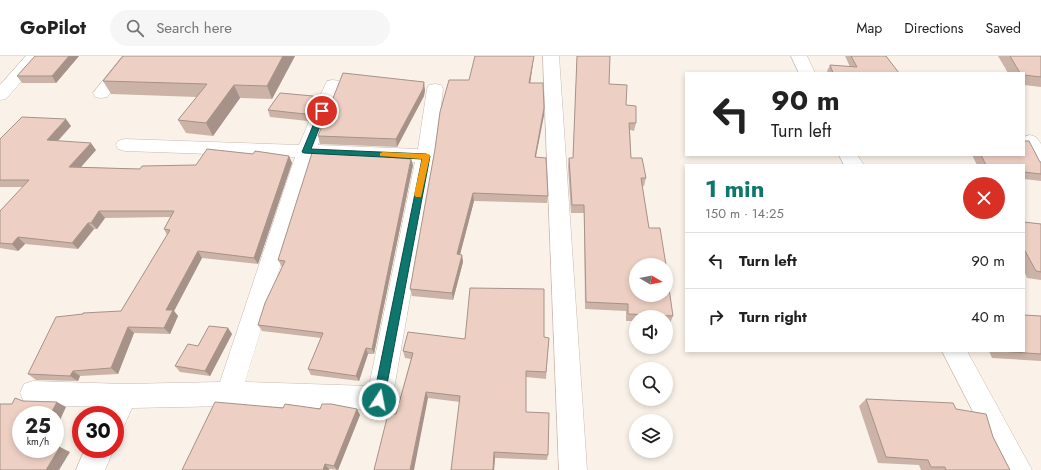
<!DOCTYPE html>
<html lang="en">
<head>
<meta charset="utf-8">
<style>
	body { margin:0; font-family:Jost,sans-serif; background:#f6f6f6; color:#222; height:100vh; display:flex; flex-direction:column; font-size:15px; white-space:nowrap }
	* { box-sizing:border-box; margin:0 }
	p { font-size:13px; color:#767676 }
	.icon { flex:none; width:22px; height:22px; fill:none; stroke:currentColor; stroke-width:2; stroke-linecap:round; stroke-linejoin:round }
	.map { position:relative; flex:1; overflow:hidden }
	.side { position:absolute; left:685px; top:108px; width:340px; height:188px; display:flex; flex-direction:column; background:#fff; border-radius:0px; box-shadow:0 2px 6px #0003 }
	.side>* { flex:none }
	.top-card { position:absolute; left:685px; top:16px; width:340px; height:84px; border-radius:0px; box-shadow:0 2px 6px #0003; background:#fff; color:#222; overflow:hidden }
	.needle { width:26px; rotate:100deg }
	.tools { position:absolute; left:629px; top:202px; display:grid; gap:8px }
	.tools a { display:grid; place-items:center; width:44px; height:44px; border-radius:50%; background:#fff; box-shadow:0 2px 6px #0003; font-size:20px }
	.speed { position:absolute; left:12px; top:350px; display:flex; gap:8px; font-size:20px; font-weight:700; text-align:center }
	.speed>* { display:grid; place-content:center; width:52px; height:52px; border-radius:50%; background:#fff; box-shadow:0 2px 6px #0003; line-height:1 }
	.speed small { font-size:10px; font-weight:400 }
	.speed .limit { border:6px solid #d22; background:#fff; color:#111 }
	.pin { position:absolute; display:grid; place-items:center; width:34px; height:34px; color:#fff; margin:-17px; border:2px solid #fff; border-radius:50%; box-shadow:0 1px 4px #0007 }
	.me { position:absolute; width:44px; margin:-22px; rotate:11deg; stroke-linejoin:round; filter:drop-shadow(0 0 3px #0008) }
	.turn { display:flex; align-items:center; gap:14px; height:84px; padding:0 20px; font-size:18px }
	.turn .icon { width:52px; height:52px; stroke-width:2.5 }
	.turn b { display:block; font-size:28px; line-height:34px }
	.round { display:grid; place-items:center; flex:none; width:42px; height:42px; border-radius:21px; background:#f6f6f6 }
	.overview { display:flex; align-items:center; justify-content:space-between; height:68px; padding:0 20px }
	h1 { font-size:24px; font-weight:700; line-height:30px; color:#0f766e }
	ul { padding:0; list-style:none }
	li { display:flex; align-items:center; gap:12px; height:56px; padding:0 20px; border-top:1px solid #e0e0e0 }
	li div { flex:1 }
	li b { display:block; font-size:15px }
	li em { font-style:normal }
	header { display:flex; align-items:center; gap:24px; box-sizing:border-box; height:56px; padding:0 20px; background:#fff; border-bottom:1px solid #e0e0e0 }
	header strong { font-size:19px }
	nav { display:flex; gap:22px; margin-inline-start:auto; font-size:14px }
	.search { width:280px; height:36px; background:#f6f6f6; display:flex; align-items:center; gap:10px; box-sizing:border-box; padding:0 14px; border-radius:22px; color:#767676; font-size:15px }
	.map>svg:first-child { display:block }
</style>
</head>
<body>
<header>
<strong>GoPilot</strong>
<div class="search"><svg class="icon" aria-label="search" viewBox="0 0 24 24"><circle cx="10" cy="10" r="6"/><path d="M15 15l6 6"/></svg>Search here</div>
<nav><a>Map</a><a>Directions</a><a>Saved</a></nav>
</header>
<div class="map">
<svg width="1041" height="414" viewBox="0 0 1041 414">
	<rect width="100%" height="100%" fill="#faf2e9"/>
	<g fill="none" stroke-linecap="round" stroke-linejoin="round">
		<defs>
			<path id="street" d="M26,0H43L6,43L0,44V29Z
				M123,0H139L107,41L101,42L95,41L93,37Z
				M543,0H559L587,414H559Z
				M791,0H807L815,17H799Z
				M333,24L339,25L341,29L318,89L418,93L427,33L429,29L435,28L441,29L443,33L435,100L392,344L388,353L379,356L358,353L229,350L132,352L124,370L115,374V359H103L106,351L33,349L24,346L20,337L24,328L33,325L124,328L220,326L295,101L125,95L118,93L116,89L118,85L125,83L299,89L325,29L327,25ZM313,102L415,106L369,330L245,326Z
				M1030,79L1036,81L1041,88V112L1034,111L1024,91V81Z
				M839,99H857L864,109H844Z
				M942,295H967L1032,414H1003Z
				M85,393H114L105,414H76Z"/>
		</defs>
		<use href="#street" stroke="#cbb9b0" stroke-width="1"/>
		<use href="#street" fill="#fff" fill-rule="evenodd"/>
	</g>
	<path fill="#ccb3a8" d="M35,0H79L56,27H22L17,20Z
		M123,0H295L272,43L240,42L213,80L186,77L178,64L197,41L111,38L103,25Z
		M534,0L530,27L544,52V59L536,101L548,140L547,147L474,145L460,199H462L463,206L453,244L412,240L410,233L469,24Z
		M577,0H610L609,28L626,49L636,67L634,75L630,74L631,102L646,122L644,130H642L649,172L673,260L670,267H666V261H636V265H626V255L585,253L584,157H571L568,110L569,102H573Z
		M845,0H886L899,17H828L827,15L830,9L850,11Z
		M998,0H1041V31L1024,29V17H1008Z
		M425,34L424,40L397,91L320,88L318,80Z
		M313,40L316,47L308,65L270,61L268,54Z
		M71,70L58,85L96,94L80,111L140,113L196,109L253,98L289,100L292,107L258,208L202,202L174,255L178,260L170,278L134,277L118,318L80,320L78,325L36,324L28,318L121,255L167,179L164,173L170,161L105,162L97,173H94L78,193L25,188L18,195L0,192V155L23,131H0V83Z
		M972,99H1024L1041,106V125L1024,123V109H977Z
		M387,101L411,103L413,109L374,298H368L359,325L311,319L308,313L321,282L262,275L258,269L283,211H282L278,204Z
		M1024,166L1041,168V224L1027,222L1024,215Z
		M1041,260V305L992,302L989,295H1024Z
		M228,272L232,278L210,320L180,316L175,310L198,290Z
		M544,281L549,282L546,323L526,321V356L548,399L547,404L495,402L494,414H451L460,346L428,342L396,358L411,303L405,302L403,295L465,283Z
		M850,295H874L873,296Z
		M866,343L956,353L993,381L1010,414H921L919,409L878,407L859,350Z
		M283,352L357,353L360,359L338,414L329,413V414H182Z"/>
	<path fill="#a69288" d="M69,0H79L56,27L52,20Z
		M283,0H295L272,43L267,30Z
		M534,0L529,35V27Z
		M424,26L425,34L424,40L397,91L396,83Z
		M234,29L240,42L213,80L206,67Z
		M313,40L316,47L308,65L305,58Z
		M544,52V59L534,109L535,101Z
		M66,63L71,70L53,90L47,84Z
		M91,87L96,94L75,118L69,111Z
		M289,100L292,107L258,208L254,202Z
		M411,103L413,109L374,298L372,293Z
		M473,137L474,145L458,206L457,198Z
		M99,155L105,162L97,173L91,167Z
		M88,167L94,173L78,193L72,187Z
		M18,181L25,188L18,195L12,188Z
		M198,195L202,202L174,255L178,260L170,278L164,272L166,254Z
		M462,199L463,206L453,244L452,237Z
		M128,271L134,277L118,318L111,312Z
		M228,272L232,278L210,320L205,315Z
		M366,292L368,298L359,325L356,320Z
		M73,315L80,320L78,325L70,320Z
		M426,336L428,342L414,414H410Z
		M57,346L66,351L55,375V359H50Z
		M357,353L360,359L338,414H337L334,410Z
		M60,391L70,396L59,414H46Z
		M494,396L495,402L494,414H493Z
		M325,408L329,413V414H323Z"/>
	<path fill="#edd0c3" stroke="#a69288" d="M35,0H69L52,20H17Z
		M123,0H283L267,30L234,29L206,67L178,64L207,28L103,25Z
		M475,0H534L529,27H543L544,52L535,101L546,102L548,140L473,137L457,198L462,199L452,237L410,233L435,93L440,56L449,24H469Z
		M577,0H610L609,28L627,29L626,49L636,50V67H629L631,102H642L646,122H641L649,172H660L666,209H636V239H666V212L673,260L628,258V248L586,246L584,149H572L569,102H573Z
		M851,0H886L899,17H833L830,9L857,11Z
		M1010,0H1041V21L1024,19V17H1020Z
		M343,17L424,26L423,33L396,83L318,80Z
		M280,37L313,40L305,58L268,54Z
		M22,61L66,63L47,84L91,87L69,111L140,113L142,110L196,109L207,93L253,98L255,95L289,100L254,202L198,195L166,254H173L164,272L128,271L111,312L73,315L70,320L28,318L56,261L83,258V257L121,255L170,174L164,173L174,155H99L91,167H88L72,187L18,181L12,188L0,187V155L29,124H0V83Z
		M1024,85H1029L1040,106H1041V118L1024,116V109H986L981,99H1024Z
		M312,97L387,100L386,101L411,103L372,293L366,292L356,320L308,313L323,277L258,269L265,247L285,205L278,204Z
		M1024,166L1041,168V216L1036,215L1024,193Z
		M470,232L544,233V281L549,282L546,316L526,315V356L549,357L548,399L494,396L493,414H451L460,340L426,336L410,414H374L388,358H396L413,297L403,295L408,276L465,283Z
		M1024,259L1041,260V298L1000,295H1024Z
		M209,270L228,272L205,315L175,310L188,288L198,290Z
		M15,342L23,345L57,346L50,359H21V393H55V390L60,391L46,414H0V348H12Z
		M866,343L953,347L956,353L986,358L993,381L1010,414H946L945,411H931L928,404L886,401Z
		M215,346L283,352L285,348L320,353L322,348H331L357,353L334,410L325,408L323,414H182Z"/>
	<path fill="#0f766e" stroke="#0a4d48" d="M322,53L326,55L311,93L426,98L430,100L384,344L382,347L379,349L375,347L373,344L422,103L304,97L302,96L319,55Z"/>
	<path fill="#f59e0b" d="M383,96L429,98L430,100L421,141H416L414,139L422,103L380,100V97Z"/>
</svg>
<div class="tools">
<a><svg class="needle" viewBox="-14 -14 28 28"><path d="M0-13l5 13h-10z" fill="#e53935"/><path d="M0 13l5-13h-10z" fill="#767676"/></svg></a>
<a><svg class="icon" aria-label="sound" viewBox="0 0 24 24"><path d="M4 9h4l5-4v14l-5-4H4zM17 9q2 3 0 6"/></svg></a>
<a><svg class="icon" aria-label="search" viewBox="0 0 24 24"><circle cx="10" cy="10" r="6"/><path d="M15 15l6 6"/></svg></a>
<a><svg class="icon" aria-label="layers" viewBox="0 0 24 24"><path d="M12 4l9 5-9 5-9-5zM3 14l9 5 9-5"/></svg></a>
</div>
<div class="speed"><div>25<small>km/h</small></div><div class="limit">30</div></div>
<div class="pin" style="left:322px;top:55px;background:#d93025"><svg class="icon" aria-label="arrive" viewBox="0 0 24 24"><path d="M6 21V4h12l-3 4 3 4H6"/></svg></div>
<svg class="me" style="left:379px;top:344px" viewBox="-20 -20 40 40"><circle r="17" fill="#0f766e" stroke="#fff" stroke-width="3"/><path d="M0-11L8 9 0 5-8 9z" fill="#fff"/></svg>
<div class="top-card">
<div class="turn"><svg class="icon" aria-label="left" viewBox="0 0 24 24"><path d="M17 20v-9H6M10 6l-5 5 5 5"/></svg><div><b>90 m</b>Turn left</div></div>
</div>
<section class="side">
<div class="overview"><div><h1>1 min</h1><p>150 m · 14:25</p></div><a class="round" style="background:#d93025;color:#fff"><svg class="icon" aria-label="close" viewBox="0 0 24 24"><path d="M6 6l12 12M18 6L6 18"/></svg></a></div>
<ul>
<li><svg class="icon" aria-label="left" viewBox="0 0 24 24"><path d="M17 20v-9H6M10 6l-5 5 5 5"/></svg><div><b>Turn left</b></div><em>90 m</em></li>
<li><svg class="icon" aria-label="right" viewBox="0 0 24 24"><path d="M7 20v-9h11M14 6l5 5-5 5"/></svg><div><b>Turn right</b></div><em>40 m</em></li>
</ul>
</section>
</div>
</body>
</html>
